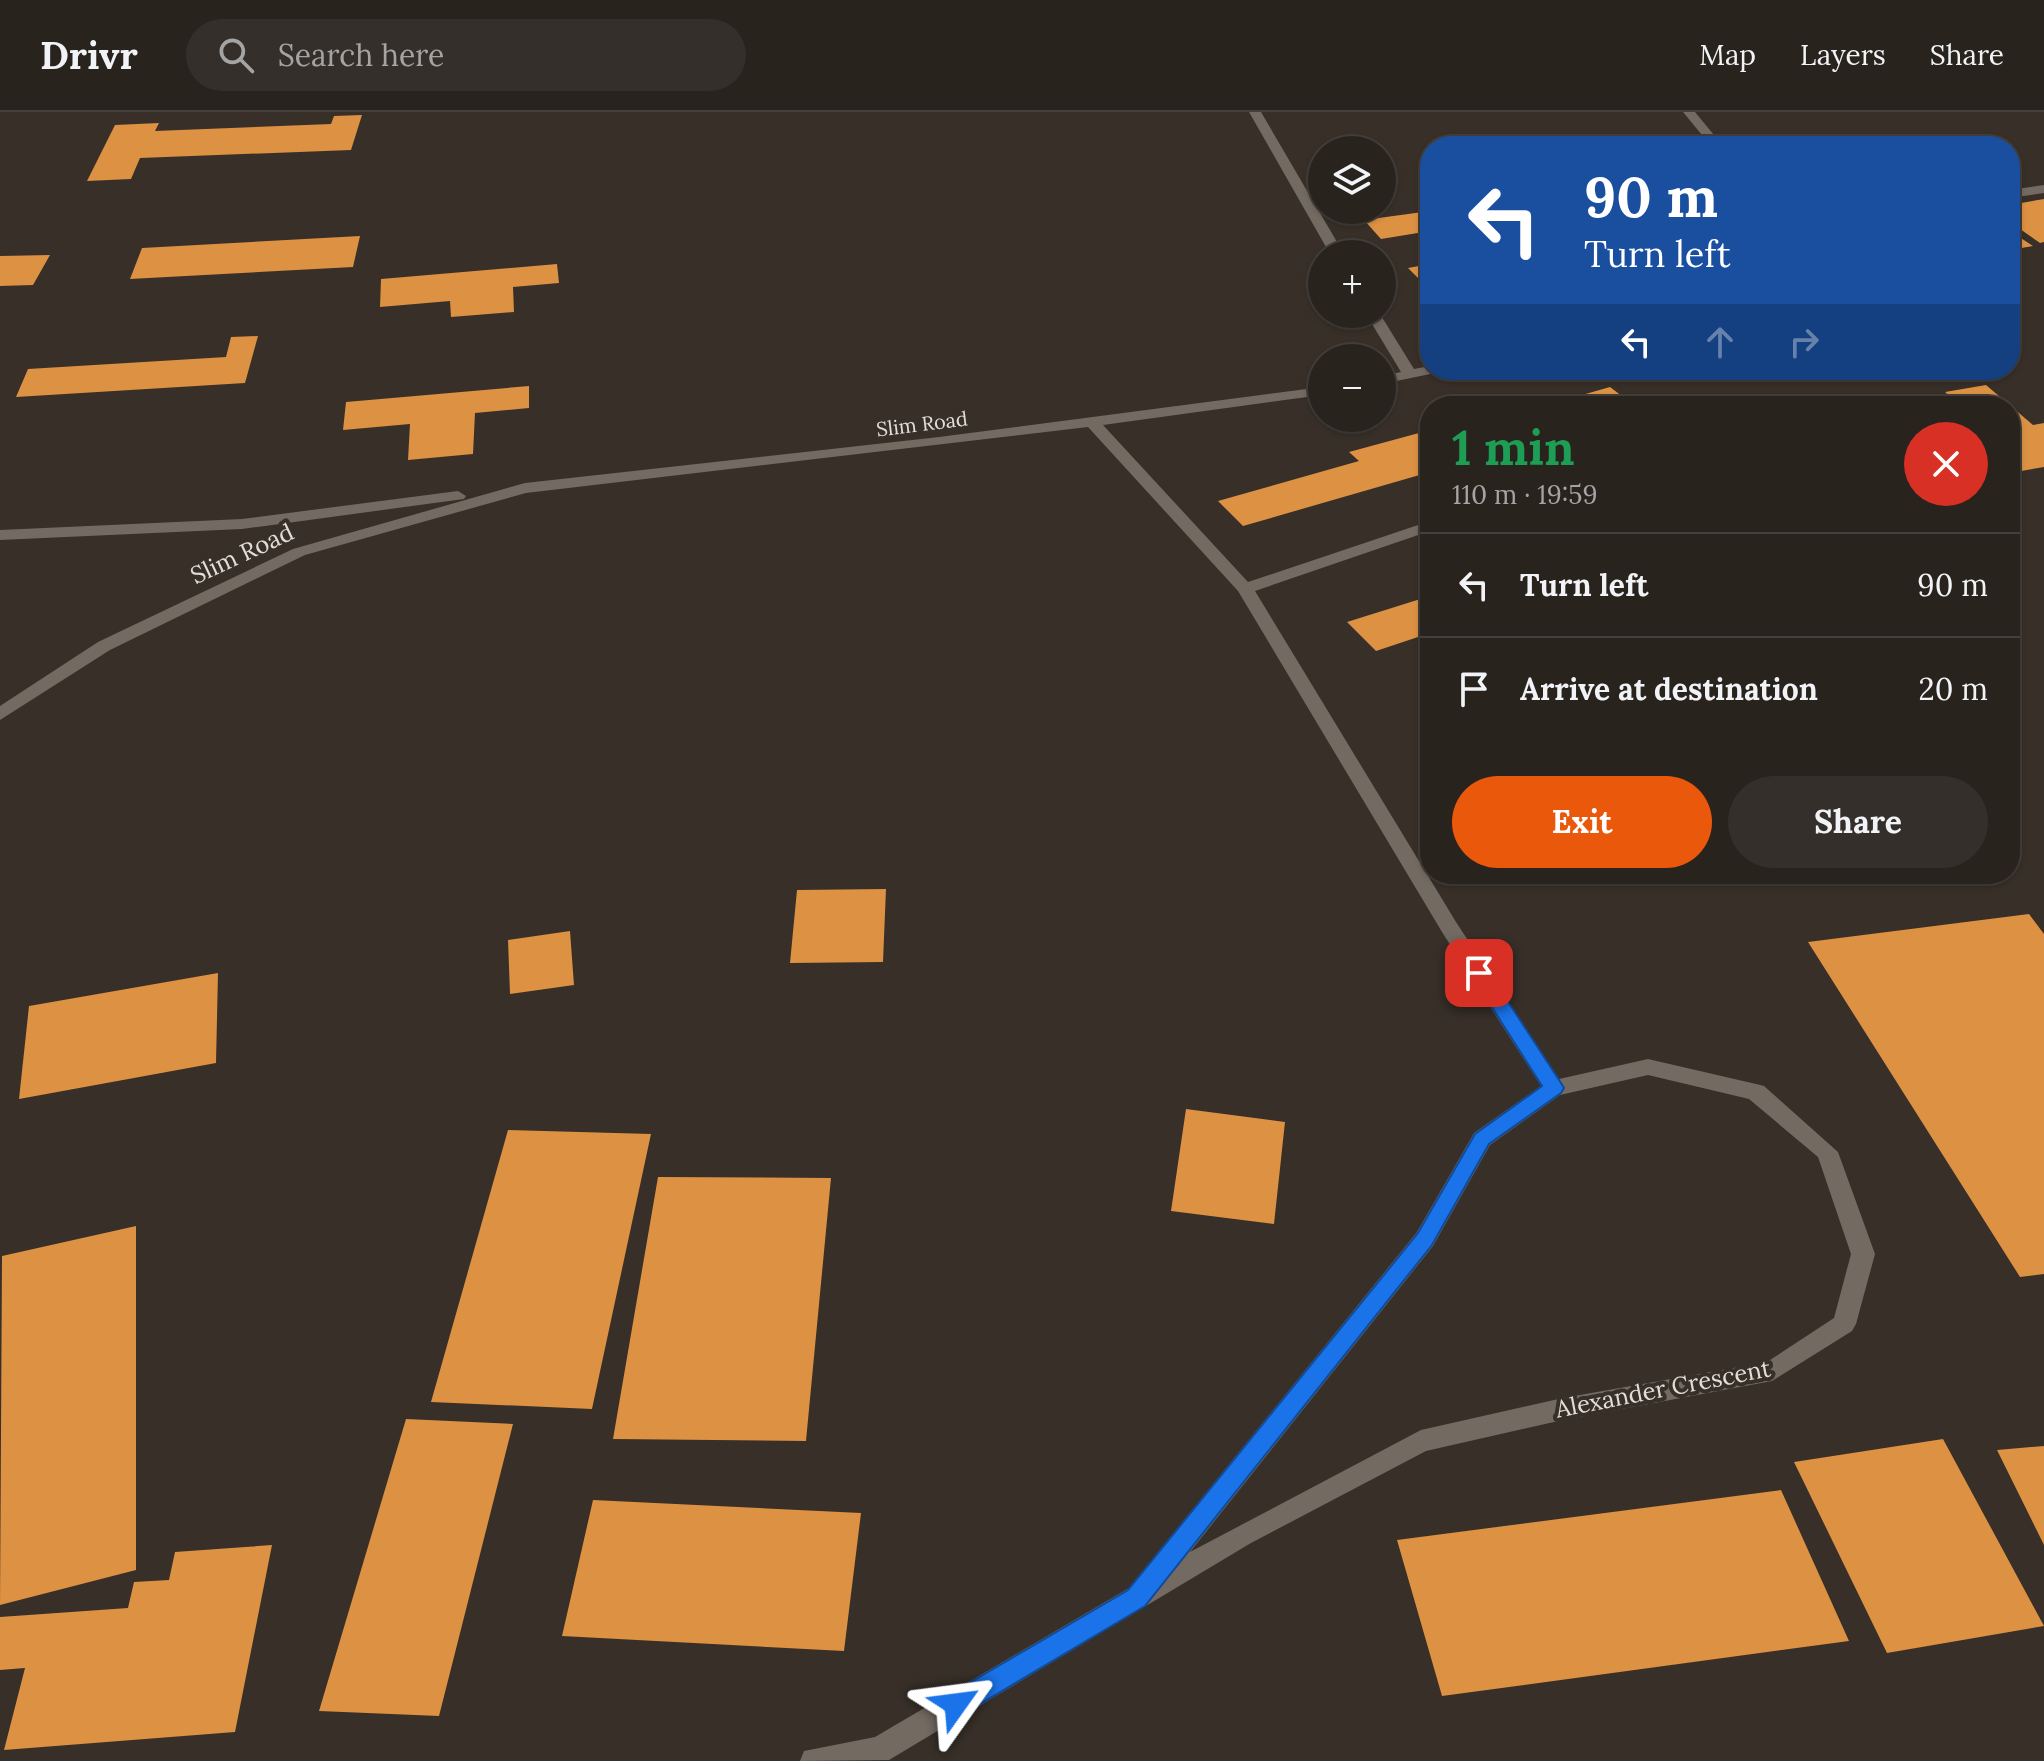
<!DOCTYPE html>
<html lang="en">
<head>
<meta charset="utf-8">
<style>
	body { margin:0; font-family:Lora,serif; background:#352f2b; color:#f1f3f6; height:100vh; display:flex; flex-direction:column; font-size:30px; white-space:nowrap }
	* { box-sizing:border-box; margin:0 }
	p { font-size:26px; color:#a5a4a4 }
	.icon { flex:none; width:44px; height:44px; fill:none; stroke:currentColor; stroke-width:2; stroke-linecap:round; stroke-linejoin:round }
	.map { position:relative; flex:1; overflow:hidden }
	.sheet { position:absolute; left:1420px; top:284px; width:600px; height:488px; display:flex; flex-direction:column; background:#29231e; border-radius:32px; box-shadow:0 2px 6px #0004,0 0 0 2px #45403c }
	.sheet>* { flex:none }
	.banner { position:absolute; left:1420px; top:24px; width:600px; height:244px; border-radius:32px; box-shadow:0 2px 6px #0004,0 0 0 2px #45403c; background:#1a4fa0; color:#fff; overflow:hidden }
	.buttons { position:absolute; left:1308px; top:24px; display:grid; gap:16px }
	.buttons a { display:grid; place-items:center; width:88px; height:88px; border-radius:50%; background:#29231e; box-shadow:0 2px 6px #0004,0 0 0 2px #45403c; font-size:40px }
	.pin { position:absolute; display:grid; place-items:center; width:68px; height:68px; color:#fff; margin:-34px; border-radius:16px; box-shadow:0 4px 12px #0006 }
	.me { position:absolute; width:88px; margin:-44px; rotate:59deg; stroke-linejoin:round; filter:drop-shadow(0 0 6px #0008) }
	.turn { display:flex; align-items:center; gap:28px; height:168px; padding:0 32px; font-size:36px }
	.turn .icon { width:104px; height:104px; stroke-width:2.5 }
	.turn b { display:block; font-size:56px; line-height:68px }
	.lanes { display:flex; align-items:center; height:76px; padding:0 32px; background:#0003; justify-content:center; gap:40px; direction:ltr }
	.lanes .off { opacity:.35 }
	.round { display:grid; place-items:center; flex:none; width:84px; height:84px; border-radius:42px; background:#352f2b }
	.summary { display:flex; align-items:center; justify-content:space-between; height:136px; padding:0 32px }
	h1 { font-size:48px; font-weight:800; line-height:60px; color:#1e9e55 }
	.primary-button { display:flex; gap:16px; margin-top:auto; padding:16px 32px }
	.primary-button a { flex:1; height:92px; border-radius:48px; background:#ea580c; color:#fff; font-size:32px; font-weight:800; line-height:92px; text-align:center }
	.primary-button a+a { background:#352f2b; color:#f1f3f6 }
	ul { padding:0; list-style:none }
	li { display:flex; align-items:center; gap:24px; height:104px; padding:0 32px; border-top:2px solid #45403c }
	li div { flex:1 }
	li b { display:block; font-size:30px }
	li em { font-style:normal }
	header { display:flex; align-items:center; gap:48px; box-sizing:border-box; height:112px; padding:0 40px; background:#29231e; border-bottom:2px solid #45403c }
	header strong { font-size:38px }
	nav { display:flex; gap:44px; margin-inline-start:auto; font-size:28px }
	.search { width:560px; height:72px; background:#352f2b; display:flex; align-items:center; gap:20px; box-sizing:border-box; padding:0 28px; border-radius:44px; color:#a5a4a4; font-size:30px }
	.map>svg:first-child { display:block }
</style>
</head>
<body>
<header>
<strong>Drivr</strong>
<div class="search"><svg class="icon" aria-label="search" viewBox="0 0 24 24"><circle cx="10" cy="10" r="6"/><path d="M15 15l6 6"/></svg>Search here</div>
<nav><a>Map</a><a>Layers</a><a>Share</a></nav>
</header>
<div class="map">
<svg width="2044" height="1649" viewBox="0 0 2044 1649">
	<rect width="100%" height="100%" fill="#372f28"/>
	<path fill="#dc9143" d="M362,3L351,38L140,46L131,67L87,69L115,13L159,11L155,19L331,12L334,4Z
		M2044,87V130L2040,131L2010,110V93Z
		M1430,99V119L1381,127L1364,108Z
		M2010,119L2033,134L2010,138Z
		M360,124L353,155L130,167L142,136Z
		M50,143L33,173L0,174V144Z
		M557,152L559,171L513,175L514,200L451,205L450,189L380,195L381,167Z
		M1430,152V174H1426L1408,156Z
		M258,224L245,271L16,285L28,257L226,245L231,225Z
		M1986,273L2033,313L2044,311V355L2010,361V294H1961L1945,280Z
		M529,274V296L475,301L473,342L408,348L410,312L343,318L346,290Z
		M1610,275L1635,294H1547V293Z
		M1430,318V360L1243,414L1218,389L1359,349L1349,340Z
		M1430,484V521L1376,539L1347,510Z
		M886,777L883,850L790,851L797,778Z
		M2029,802L2044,822V1162L2020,1165L1808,830Z
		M570,819L574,873L510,882L508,828Z
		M218,861L216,951L19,987L29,894Z
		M1186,997L1285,1010L1274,1112L1171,1099Z
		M508,1018L651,1022L592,1297L431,1290Z
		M658,1065L831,1066L806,1329L613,1327Z
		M136,1114V1458L0,1493L2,1144Z
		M406,1307L513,1312L439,1604L319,1599Z
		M1943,1327L2044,1514L1887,1541L1794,1350Z
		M2044,1334V1433L1997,1338Z
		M1781,1378L1849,1529L1442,1584L1397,1428Z
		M593,1388L861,1401L844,1539L562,1524Z
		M272,1433L235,1620L4,1638L25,1556L0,1558V1505L128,1496L134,1470L169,1468L175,1440Z"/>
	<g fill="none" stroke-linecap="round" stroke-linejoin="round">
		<path fill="#736a62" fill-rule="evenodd" d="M1249,0H1261L1344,142H1330Z
			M1683,0H1695L1723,34H1711Z
			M2044,73V81L2010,86V78Z
			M1366,202H1380L1414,257L1430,254V258H1437L1435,261L1382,272V264L1401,260Z
			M1322,275V283L1103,313L1248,470L1430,409V419L1255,479L1456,810L1559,967L1648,947L1756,972L1764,974L1838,1040L1875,1142L1856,1212L1852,1219L1772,1269L1563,1308L1426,1339L1251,1431L889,1648L800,1649L804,1639L875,1625L1129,1476L1417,1120L1474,1021L1541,974L1442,820L1238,479L1088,315L526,381L305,443L110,538L0,608V594L98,530L293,437L525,371L939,325ZM1648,963L1749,987L1818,1045L1851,1142L1834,1206L1767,1250L1563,1286L1421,1318L1190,1440L1433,1134L1490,1033L1560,983Z
			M458,379L466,384L464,387L242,417L0,428V418L242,407Z"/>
	</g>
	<path fill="#1a73e8" stroke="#114b97" stroke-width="2" d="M1479,854L1486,856L1561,971L1564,976L1561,981L1489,1032L1432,1133L1145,1494L965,1601L956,1605L947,1601L944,1592L947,1584L1128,1478L1418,1121L1475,1022L1542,974L1470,861Z"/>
	<g text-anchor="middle" stroke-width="8" stroke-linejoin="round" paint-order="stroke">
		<g font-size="20" fill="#e2ddd8" stroke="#372f28">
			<text transform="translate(922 312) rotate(-7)" y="7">Slim Road</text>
		</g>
		<g font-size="24" fill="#e2ddd8" stroke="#372f28">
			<text transform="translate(242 442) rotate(-25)" y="8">Slim Road</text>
			<text transform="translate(1663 1277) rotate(-11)" y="8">Alexander Crescent</text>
		</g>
	</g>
</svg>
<div class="buttons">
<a><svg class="icon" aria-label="layers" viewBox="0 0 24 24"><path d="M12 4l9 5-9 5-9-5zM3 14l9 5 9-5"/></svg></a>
<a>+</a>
<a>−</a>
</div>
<div class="pin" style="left:1479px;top:861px;background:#d93025"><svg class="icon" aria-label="arrive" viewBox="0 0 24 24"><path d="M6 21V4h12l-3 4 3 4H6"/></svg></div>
<svg class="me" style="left:956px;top:1592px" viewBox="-20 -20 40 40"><path d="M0-17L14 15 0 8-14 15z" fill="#1a73e8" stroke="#fff" stroke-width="4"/></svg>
<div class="banner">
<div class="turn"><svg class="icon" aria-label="left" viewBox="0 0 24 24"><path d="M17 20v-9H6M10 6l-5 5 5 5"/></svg><div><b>90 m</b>Turn left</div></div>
<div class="lanes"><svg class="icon" aria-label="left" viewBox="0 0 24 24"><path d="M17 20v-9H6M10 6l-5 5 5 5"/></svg><svg class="icon off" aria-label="ahead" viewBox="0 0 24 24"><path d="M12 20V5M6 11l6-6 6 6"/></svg><svg class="icon off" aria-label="right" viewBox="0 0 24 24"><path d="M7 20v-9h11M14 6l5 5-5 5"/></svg></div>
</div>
<section class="sheet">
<div class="summary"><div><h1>1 min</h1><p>110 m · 19:59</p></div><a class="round" style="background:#d93025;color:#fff"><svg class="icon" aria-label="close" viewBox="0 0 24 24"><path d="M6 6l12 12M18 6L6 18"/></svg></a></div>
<ul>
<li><svg class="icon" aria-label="left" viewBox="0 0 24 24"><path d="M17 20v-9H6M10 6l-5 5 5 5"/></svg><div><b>Turn left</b></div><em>90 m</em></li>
<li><svg class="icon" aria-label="arrive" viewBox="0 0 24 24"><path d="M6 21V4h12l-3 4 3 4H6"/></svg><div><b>Arrive at destination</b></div><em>20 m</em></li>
</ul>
<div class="primary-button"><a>Exit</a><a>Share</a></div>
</section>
</div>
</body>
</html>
